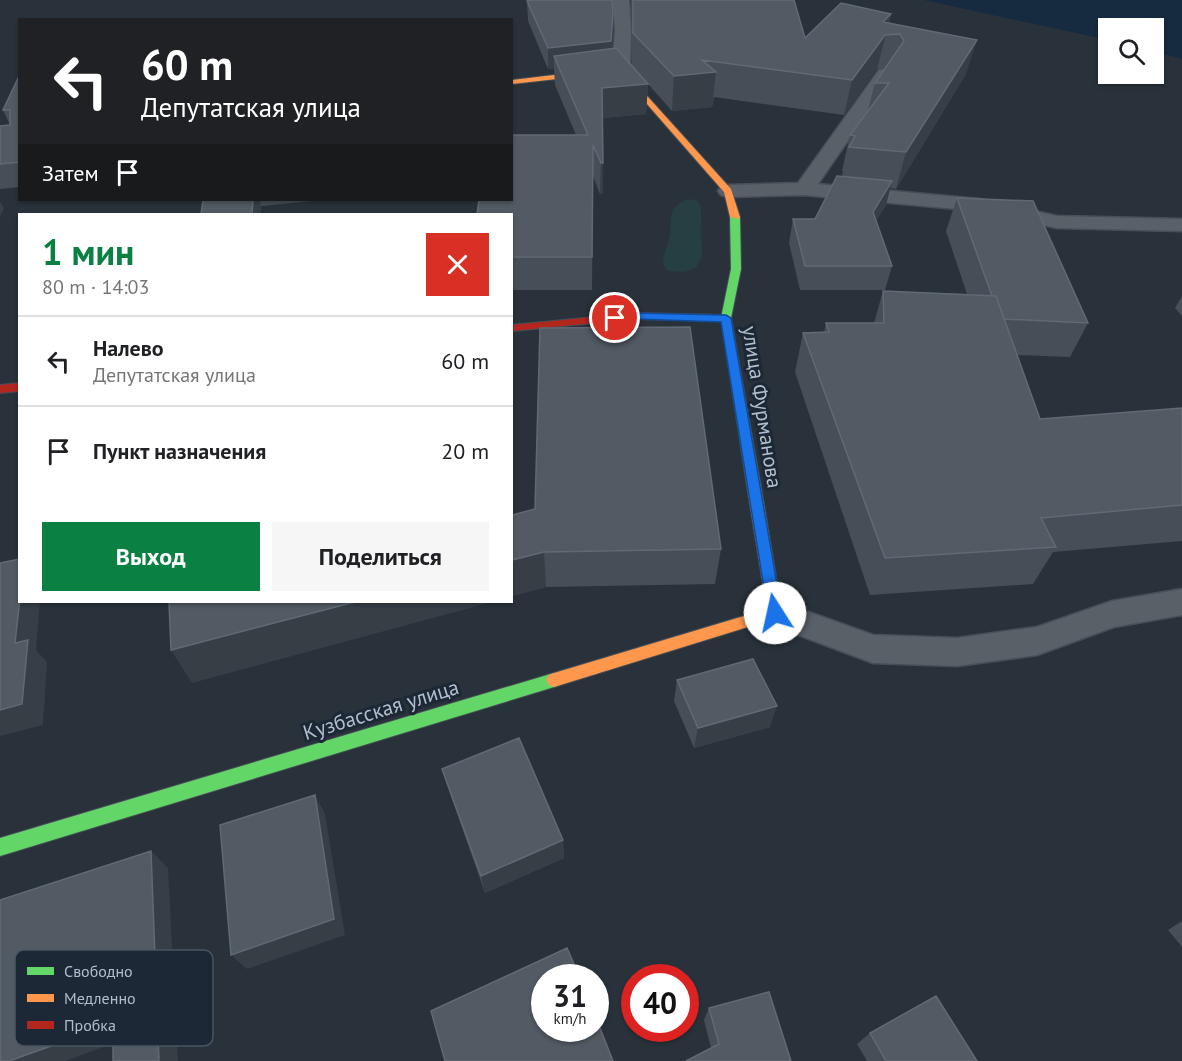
<!DOCTYPE html>
<html lang="ru">
<head>
<meta charset="utf-8">
<style>
	body { margin:0; font-family:"PT Sans",sans-serif; background:#f6f6f6; color:#202124; height:100vh; display:flex; flex-direction:column; font-size:22px; white-space:nowrap }
	* { box-sizing:border-box; margin:0 }
	p { font-size:20px; color:#757577 }
	.icon { flex:none; width:33px; height:33px; fill:none; stroke:currentColor; stroke-width:2; stroke-linecap:round; stroke-linejoin:round }
	.map { position:relative; flex:1; overflow:hidden }
	.drawer { position:absolute; left:18px; top:213px; width:495px; height:390px; display:flex; flex-direction:column; background:#fff; border-radius:0px; box-shadow:0 2px 4px #0004 }
	.drawer>* { flex:none }
	.top-card { position:absolute; left:18px; top:18px; width:495px; height:183px; border-radius:0px; box-shadow:0 2px 4px #0004; background:#202124; color:#fff; overflow:hidden }
	.buttons { position:absolute; left:1098px; top:18px; display:grid; gap:12px }
	.buttons a { display:grid; place-items:center; width:66px; height:66px; border-radius:0px; background:#fff; box-shadow:0 2px 4px #0004; font-size:30px }
	.speed { position:absolute; left:531px; top:964px; display:flex; gap:12px; font-size:30px; font-weight:700; text-align:center }
	.speed>* { display:grid; place-content:center; width:78px; height:78px; border-radius:50%; background:#fff; box-shadow:0 2px 4px #0004; line-height:1 }
	.speed small { font-size:15px; font-weight:400 }
	.speed .limit { border:9px solid #d22; background:#fff; color:#111 }
	.pin { position:absolute; display:grid; place-items:center; width:51px; height:51px; color:#fff; margin:-26px; border:3px solid #fff; border-radius:50%; box-shadow:0 2px 6px #0007 }
	.me { position:absolute; width:66px; margin:-33px; rotate:350deg; stroke-linejoin:round; filter:drop-shadow(0 0 4px #0008) }
	.turn { display:flex; align-items:center; gap:21px; height:126px; padding:0 24px; font-size:27px }
	.turn .icon { width:78px; height:78px; stroke-width:2.5 }
	.turn b { display:block; font-size:42px; line-height:51px }
	.then { display:flex; align-items:center; height:57px; padding:0 24px; background:#0003; gap:12px; font-size:22px }
	.round { display:grid; place-items:center; flex:none; width:63px; height:63px; border-radius:0px; background:#f6f6f6 }
	.summary { display:flex; align-items:center; justify-content:space-between; height:102px; padding:0 24px }
	h1 { font-size:36px; font-weight:700; line-height:45px; color:#0b8043 }
	.primary-button { display:flex; gap:12px; margin-top:auto; padding:12px 24px }
	.primary-button a { flex:1; height:69px; border-radius:0px; background:#0b8043; color:#fff; font-size:24px; font-weight:700; line-height:69px; text-align:center }
	.primary-button a+a { background:#f6f6f6; color:#202124 }
	ul { padding:0; list-style:none }
	li { display:flex; align-items:center; gap:18px; height:90px; padding:0 24px; border-top:2px solid #e0e0e0 }
	li div { flex:1 }
	li b { display:block; font-size:22px }
	li em { font-style:normal }
	.map>svg:first-child { display:block }
</style>
</head>
<body>
<div class="map">
<svg width="1182" height="1061" viewBox="0 0 1182 1061">
	<rect width="100%" height="100%" fill="#29323b"/>
	<path fill="#253f42" d="M688,199L698,201L701,208L702,257L696,268L684,272L668,271L663,264C663,253 668,245 670,235C672,217 667,208 688,199Z"/>
	<path fill="#162a40" d="M924,0H1182V59L1154,51V28H1108V40Z"/>
	<g fill="none" stroke-linecap="round" stroke-linejoin="round">
		<defs>
			<path id="lane" d="M613,0H629L631,31L630,69L627,73H615L612,69L615,31Z
				M885,69L891,70L894,74L818,184L979,199L1057,216L1182,219V231L1057,228L979,211L804,195L728,197L721,195L718,191L721,187L728,185L798,183L879,70Z
				M1182,589V615L1114,627L1037,655L957,666L873,663L764,622L759,613L764,604L775,600L873,635L957,638L1037,627L1112,601Z"/>
			<path id="fast" d="M735,214L740,217L741,269L731,318L764,505L757,510L750,505L721,318L731,269L730,217Z
				M554,673L559,675L562,680L559,685L554,687L0,856V838Z"/>
			<path id="slow" d="M621,67L731,189L740,217L738,219L730,217L724,192L619,72L512,84V80Z
				M757,500L764,505L782,613L780,617L554,687L549,685L546,680L549,675L554,673L767,609L750,505Z"/>
			<path id="jam" d="M636,313L726,315L731,318L726,321L636,319L512,331V325Z
				M20,383V391L0,393V385Z"/>
		</defs>
		<use href="#lane" stroke="#474e57" stroke-width="3"/>
		<use href="#fast" stroke="#474e57" stroke-width="2"/>
		<use href="#slow" stroke="#474e57" stroke-width="2"/>
		<use href="#jam" stroke="#474e57" stroke-width="2"/>
		<use href="#lane" fill="#5a6068" fill-rule="evenodd"/>
		<use href="#fast" fill="#63d668" fill-rule="evenodd"/>
		<use href="#slow" fill="#ff974d" fill-rule="evenodd"/>
		<use href="#jam" fill="#b3261e" fill-rule="evenodd"/>
	</g>
	<path fill="#464e57" d="M631,0H794L805,38L891,14L889,23L966,74L896,189L890,188L886,205L876,221L892,266L885,290H800L789,243L793,219H815L842,177L843,171H842L850,135L868,110L875,83L885,68L877,69L844,115L714,97L712,107L672,111L648,84L646,114L602,118L603,194H600L593,176L592,290H512V214L576,135L555,85L554,69H548L528,21L527,1L613,31L611,49L632,66Z
		M20,74V187L0,189V126L10,125L3,110Z
		M957,198L1088,323L1070,357L1017,355L1040,419L1182,408V541L1053,552L1033,584L870,595L795,372L803,333L824,332L826,323H874L883,291L967,294L946,231Z
		M203,200H322L261,206Z
		M1182,296V316L1175,308Z
		M512,515L721,549L715,584L546,587L512,596Z
		M677,680L770,727L694,748L674,701Z
		M442,769L563,840L564,858L485,893L448,788Z
		M1182,921V947L1168,930Z
		M709,1008L791,1061L711,1048L704,1020Z
		M870,1033L977,1061H867L857,1044Z"/>
	<path fill="#363e46" d="M613,10V31L610,62L554,56V69H548V48Z
		M891,14L877,69L844,115L852,80L883,22Z
		M977,40L966,74L896,189L906,152Z
		M716,72L712,107L672,111L674,76Z
		M648,84L646,114L601,118L602,88Z
		M601,163H603V194H600Z
		M892,181L886,205L867,236L873,212Z
		M253,200H260L261,206V214H252Z
		M0,201L4,208L0,218Z
		M544,552L546,587L512,596V560Z
		M20,602H40L36,650L47,662L43,725L0,736V710L15,643Z
		M355,602H492L192,683L171,650Z
		M777,706L770,727L694,748L698,728Z
		M315,795L325,814L345,935L247,969L231,955Z
		M563,840L564,858L485,893L481,876Z
		M151,851L168,868L178,1061H159Z
		M113,1024L134,1036L65,1061H9Z"/>
	<path fill="#525a63" stroke="#616a74" stroke-width="1.5" d="M532,0H612L613,10L611,41L548,48L527,1Z
		M633,0H794L805,38L841,3L891,14L883,22L977,40L906,152L849,147L855,136L850,135L889,83H875L904,41L900,34L885,35L852,80L702,60L716,72L674,76L633,33Z
		M616,48L648,84L602,88L603,163H601L593,145L592,257H512V214H477L479,200H512V135H588L554,56Z
		M20,74V162L0,164V126L10,125V110H3Z
		M837,176L892,181L873,212L892,266H805L793,219H815Z
		M957,198L1033,201L1088,323L1004,319L996,296H992Z
		M203,200H253L252,214H201Z
		M883,291L996,296L1040,419L1182,408V505L1041,518L1056,547L885,558L803,333L829,332L826,323H884Z
		M690,327L721,549L544,552L512,560V515L535,509L540,328Z
		M20,559V598L15,643L28,640L22,704L0,710V563Z
		M169,602H355L171,650Z
		M753,659L777,706L698,728L677,680Z
		M519,738L563,840L481,876L442,769Z
		M315,795L334,919L231,955L220,825Z
		M151,851L159,1061H113V1024L9,1061H0V900Z
		M567,948L580,978H544V1029H596V1018L613,1061H445L431,1011Z
		M769,992L791,1061H686L719,1044L709,1008Z
		M936,996L977,1061H886L870,1033Z"/>
	<path fill="#1a73e8" stroke="#114b97" stroke-width="1.5" d="M636,313L726,315L731,318L782,613L780,617H770L768,613L721,322L636,319L615,321L610,318L615,315Z"/>
	<g text-anchor="middle" stroke-width="6" stroke-linejoin="round" paint-order="stroke">
		<g font-size="21" fill="#b3becc" stroke="#1c2836">
			<text transform="translate(762 407) rotate(81)" y="7">улица Фурманова</text>
			<text transform="translate(381 710) rotate(-17)" y="7">Кузбасская улица</text>
		</g>
	</g>
	<rect x="15" y="950" width="198" height="96" rx="9" fill="#1c2836" stroke="#495563" stroke-width="1.5"/>
	<rect x="27" y="967" width="27" height="8" fill="#63d668"/>
	<rect x="27" y="994" width="27" height="8" fill="#ff974d"/>
	<rect x="27" y="1021" width="27" height="8" fill="#b3261e"/>
	<g font-size="16" fill="#b3becc">
		<text x="64" y="977">Свободно</text>
		<text x="64" y="1004">Медленно</text>
		<text x="64" y="1031">Пробка</text>
	</g>
</svg>
<div class="buttons">
<a><svg class="icon" aria-label="search" viewBox="0 0 24 24"><circle cx="10" cy="10" r="6"/><path d="M15 15l6 6"/></svg></a>
</div>
<div class="speed"><div>31<small>km/h</small></div><div class="limit">40</div></div>
<div class="pin" style="left:615px;top:318px;background:#d93025"><svg class="icon" aria-label="arrive" viewBox="0 0 24 24"><path d="M6 21V4h12l-3 4 3 4H6"/></svg></div>
<svg class="me" style="left:775px;top:613px" viewBox="-20 -20 40 40"><circle r="19" fill="#fff"/><path d="M0-13L10 11 0 6-10 11z" fill="#1a73e8"/></svg>
<div class="top-card">
<div class="turn"><svg class="icon" aria-label="left" viewBox="0 0 24 24"><path d="M17 20v-9H6M10 6l-5 5 5 5"/></svg><div><b>60 m</b>Депутатская улица</div></div>
<div class="then">Затем<svg class="icon" aria-label="arrive" viewBox="0 0 24 24"><path d="M6 21V4h12l-3 4 3 4H6"/></svg></div>
</div>
<section class="drawer">
<div class="summary"><div><h1>1 мин</h1><p>80 m · 14:03</p></div><a class="round" style="background:#d93025;color:#fff"><svg class="icon" aria-label="close" viewBox="0 0 24 24"><path d="M6 6l12 12M18 6L6 18"/></svg></a></div>
<ul>
<li><svg class="icon" aria-label="left" viewBox="0 0 24 24"><path d="M17 20v-9H6M10 6l-5 5 5 5"/></svg><div><b>Налево</b><p>Депутатская улица</p></div><em>60 m</em></li>
<li><svg class="icon" aria-label="arrive" viewBox="0 0 24 24"><path d="M6 21V4h12l-3 4 3 4H6"/></svg><div><b>Пункт назначения</b></div><em>20 m</em></li>
</ul>
<div class="primary-button"><a>Выход</a><a>Поделиться</a></div>
</section>
</div>
</body>
</html>
